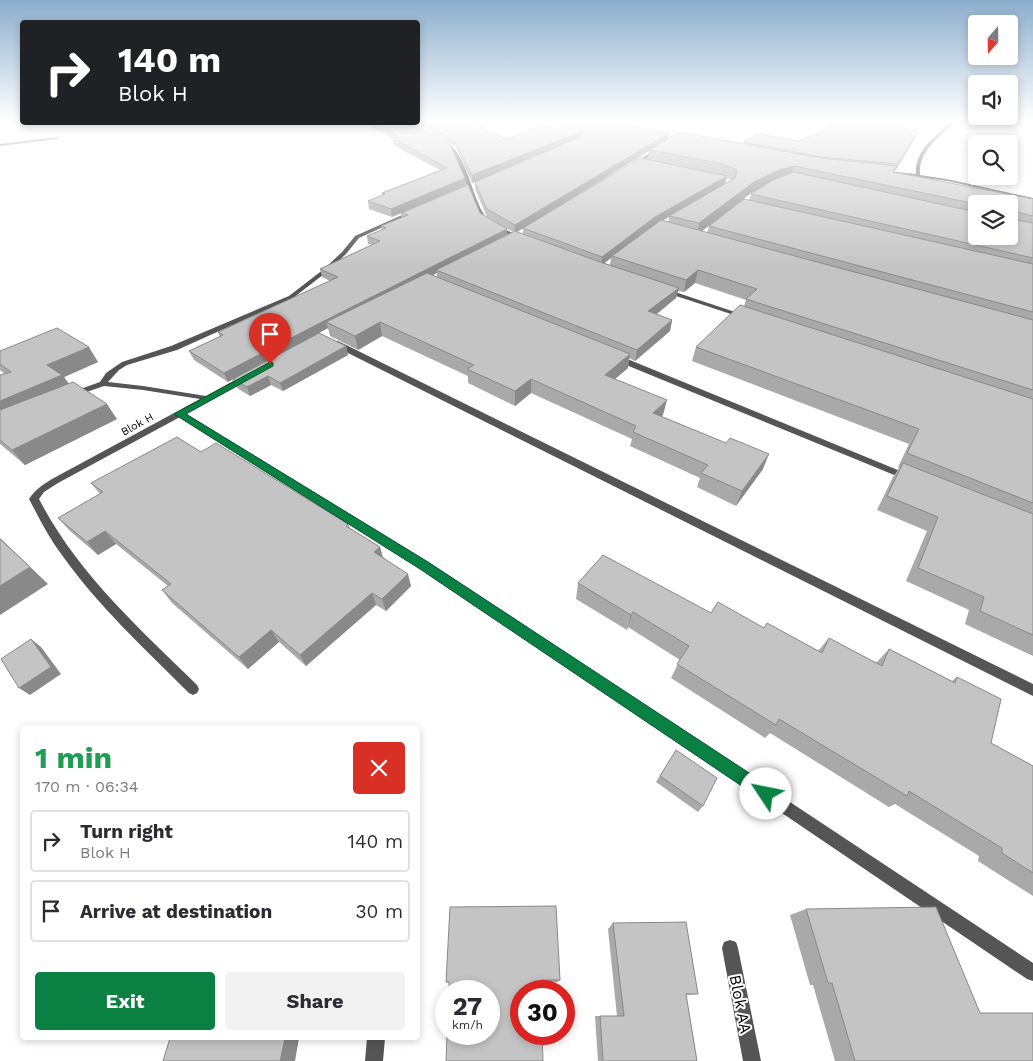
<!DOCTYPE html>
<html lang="en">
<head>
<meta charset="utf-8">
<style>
	body { margin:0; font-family:"Work Sans",sans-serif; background:#f2f2f3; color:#2b2b33; height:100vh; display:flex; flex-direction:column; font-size:19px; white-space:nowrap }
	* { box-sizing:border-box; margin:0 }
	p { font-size:16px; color:#7c7c81 }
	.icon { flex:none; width:28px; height:28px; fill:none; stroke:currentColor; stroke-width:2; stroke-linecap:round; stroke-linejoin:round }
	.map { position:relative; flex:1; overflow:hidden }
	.sheet { position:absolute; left:20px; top:725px; width:400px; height:315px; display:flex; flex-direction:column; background:#fff; border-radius:5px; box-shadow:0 2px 8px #0003 }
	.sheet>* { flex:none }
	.hud { position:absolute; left:20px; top:20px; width:400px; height:105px; border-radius:5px; box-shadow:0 2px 8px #0003; background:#202124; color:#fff; overflow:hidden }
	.needle { width:32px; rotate:200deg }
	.fabs { position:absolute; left:968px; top:15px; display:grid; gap:10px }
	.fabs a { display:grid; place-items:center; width:50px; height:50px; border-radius:5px; background:#fff; box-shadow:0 2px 8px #0003; font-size:25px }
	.speed { position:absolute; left:435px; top:980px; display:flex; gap:10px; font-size:25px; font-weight:700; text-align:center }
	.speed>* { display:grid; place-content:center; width:65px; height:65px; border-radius:50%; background:#fff; box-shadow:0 2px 8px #0003; line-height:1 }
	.speed small { font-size:12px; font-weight:400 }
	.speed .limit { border:8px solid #d22; background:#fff; color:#111 }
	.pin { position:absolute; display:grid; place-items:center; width:42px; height:42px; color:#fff; margin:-51px -21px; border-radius:50% 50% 50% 0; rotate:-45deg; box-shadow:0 0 5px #0007 }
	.pin .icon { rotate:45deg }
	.me { position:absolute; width:55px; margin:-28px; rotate:304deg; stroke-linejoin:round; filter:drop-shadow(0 0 4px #0008) }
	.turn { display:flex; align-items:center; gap:18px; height:105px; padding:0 15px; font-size:22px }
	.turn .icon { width:65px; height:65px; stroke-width:2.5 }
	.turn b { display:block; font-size:35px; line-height:42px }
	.round { display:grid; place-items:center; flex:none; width:52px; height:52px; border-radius:5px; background:#f2f2f3 }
	.summary { display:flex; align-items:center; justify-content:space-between; height:85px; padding:0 15px }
	h1 { font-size:30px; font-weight:700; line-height:38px; color:#1e9e55 }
	.primary-button { display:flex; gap:10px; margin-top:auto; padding:10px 15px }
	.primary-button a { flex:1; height:58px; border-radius:5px; background:#0b8043; color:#fff; font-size:20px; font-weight:700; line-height:58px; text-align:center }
	.primary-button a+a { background:#f2f2f3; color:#2b2b33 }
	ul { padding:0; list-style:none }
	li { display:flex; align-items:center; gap:15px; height:62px; margin:0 10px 8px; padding:0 5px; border:2px solid #e1e1e2; border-radius:5px }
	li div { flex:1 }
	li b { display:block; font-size:19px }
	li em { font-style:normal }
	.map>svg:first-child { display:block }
</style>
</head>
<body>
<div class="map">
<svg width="1033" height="1061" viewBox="0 0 1033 1061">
	<rect width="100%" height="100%" fill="#fff"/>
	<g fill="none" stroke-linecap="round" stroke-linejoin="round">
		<path fill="#555" fill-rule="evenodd" d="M954,119H958C942,136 918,149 920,175L947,179L1033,198V200L947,181L885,173L887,171L916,174C914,150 938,134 954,119Z
			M58,137L57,139L0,146V144Z
			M440,140C466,144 471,198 486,217C490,223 515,234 523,238V240H519L482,220L452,151L440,142Z
			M659,147L662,148L635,167H631V165Z
			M411,211L416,212L359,238L346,254L328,271L293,298L177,350L127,365L119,370L108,382L143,386L206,396L244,375H250V379L186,414L428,562L1033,963V981L1027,979L420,568L180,417L58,483L44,492L39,499C78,574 138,627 197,685L199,689L197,693L193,695L189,693C145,649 98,606 62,555C49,538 39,518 29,499C35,490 42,485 52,479L200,399L143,390L104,386L75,396L71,394L72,392L100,382L106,373L122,362L171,346L289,296L324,269L342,252L355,236Z
			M666,289L747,316L748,317L743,318L664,292L663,291Z
			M332,341H338L1033,684V696L332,345Z
			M614,356H620L910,475L912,477L907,480L904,479L614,360Z
			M730,940L736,942L738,948L761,1061H743L722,948L724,942Z
			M367,1038H385L383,1061H365Z"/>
	</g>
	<path fill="#a9a9a9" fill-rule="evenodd" d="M418,119L506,139L558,129L669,133L668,139L744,144V142L799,141L918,131L915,138L894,173L1033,199V656L965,624L969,610L906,581L927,531L877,510L893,477L899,468L898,467L909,444L692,361L696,347L744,306L746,300L695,283L684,292L678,291L676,298L656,314L672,320L670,331L635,361L629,358L628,368L615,379L663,415L661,416L763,469L736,506L697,487L700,478L630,446L632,439L531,393L515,406L468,383V376L382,336L358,350L330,336L328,328L319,333L346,346L348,355L283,391L271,385L250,396L237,388L233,379L228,382L194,360L189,351L220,337L218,332L330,281L322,277L320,269L372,245L368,244L367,236L382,230L381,226L402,218L401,213L392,217L369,209L368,201L382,195V193L440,170L393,145V139L362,122H410L465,178L466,185L480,213L507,235L513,232L487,217L475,189V182L487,176L472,183L456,147L414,122H418ZM649,151L648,159L523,228V234L517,232ZM727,178L731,180L725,183ZM754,192L751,194L749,200L744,199L751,193ZM976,204H1009L976,236ZM731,209L709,226L707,233L702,231ZM669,217L668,222L662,221ZM611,258L610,265L604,263ZM437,273V277L432,275Z
		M0,351L98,362L64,377L68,384L117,419L25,465L0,444V375L5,374L0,370Z
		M201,452L348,524L350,528L380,547L383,557L411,586L386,611L376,605L306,666L279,642L248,669L172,603L162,590L168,586L116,544L98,555L70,531L58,518L100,494L91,483Z
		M578,583L711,613L764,628L818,651L829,638L876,663L889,649L952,681L957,677L991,743L1033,766V896L978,861L979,856L895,804L889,807L770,733L765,738L671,678L680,660L628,627L627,630L576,599Z
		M676,750L703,806L698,812L656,782Z
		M806,909L980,1013L1033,1061H835L813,985H810L790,915Z
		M613,923L698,994L686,995L697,1061H598L595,1016H617L608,929Z
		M560,980L558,982L449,983L446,982Z"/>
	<path fill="#898989" d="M583,131L582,138L472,183V175Z
		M918,131L915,138L895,171L898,164Z
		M669,133L668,140L650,150L649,151L515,233V225Z
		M794,166L790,177L776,181L751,193L697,235L699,223L754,182L779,170Z
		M727,176L725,184L669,216V217L654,225L612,256L611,258L601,266L602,257L655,217Z
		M465,178L466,185L392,217L391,209Z
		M507,229V237L436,270L437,273L333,326L326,322L328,328L228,382L224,373L316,325Z
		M698,270L695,283L684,292L686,280Z
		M679,288L676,298L646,323L648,311Z
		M672,320L670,331L635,361L637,350Z
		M380,322L382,336L358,350L355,336Z
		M346,346L348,355L283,391L280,383Z
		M89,347L98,362L64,377L73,390L0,421V401L47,365Z
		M630,354L628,368L603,389L605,375Z
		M268,376L271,385L250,396L247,387Z
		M531,379V393L515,406V391Z
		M667,400L663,415L650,427L653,413Z
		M107,404L117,419L25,465L12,450Z
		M769,454L763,469L736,506L742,491Z
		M105,531L116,544L98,555L87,542Z
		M0,538L48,584L0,615Z
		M380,547L383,560L374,552Z
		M408,574L411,586L386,611L382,599Z
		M372,593L376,605L306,666L300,655Z
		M633,612L627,630L631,615Z
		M271,630L279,642L248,669L239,657Z
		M31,639L41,647L61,674L30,695L19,688Z
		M285,1038H299L295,1061H280Z"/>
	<path fill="#c4c4c4" stroke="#898989" d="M418,119H463L506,139L542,126L558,129L582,119H593L669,133L515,225L487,209L475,182L582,136L583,131L472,175L455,141Z
		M848,119H852L918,131L898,164L821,157L744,142L758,134L799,141Z
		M373,122H410L450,145L465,178L391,209L368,201L385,194L382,193L447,168L393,138L400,137Z
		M679,132L821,158L897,166L893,172L1033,199V216L1017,212L1014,214L1016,220L1033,223V258L751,194L773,180L794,172L976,212V236H1009V204H976L794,166L779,170L754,182L699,223L669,216L735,178L737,170L723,164L650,150Z
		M640,158L727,176L655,217L602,257L523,228Z
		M468,185L480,213L507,229L316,325L224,373L189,351L223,335L218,332L338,277L320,269L380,241L367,236L386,228L381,226L408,215L401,213Z
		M744,199L1033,264V312L709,226Z
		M661,220L1033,320V390L746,299L757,289L698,270L686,280L612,256Z
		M515,231L600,262L679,288L648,311L672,320L637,350L436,270Z
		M427,273L630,354L605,375L667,400L653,413L726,443L730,438L769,454L742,491L701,473L708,465L633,432L636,426L531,379L515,391L467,369L474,365L380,322L355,336L326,322Z
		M740,305L1033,399V503L907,453L919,429L696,347Z
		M57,328L89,347L47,365L62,375L0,401V375L11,372L0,364V351Z
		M319,333L346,346L280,383L268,376L247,387L233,379Z
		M73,382L107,404L12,450L0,440V410Z
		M177,437L201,452L216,443L348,524L346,526L380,547L374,552L408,574L382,599L372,593L300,655L271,630L239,657L162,590L171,584L105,531L87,542L58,518L103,492L91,483Z
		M903,463L1033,514V635L980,611L984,597L918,568L938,517L887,496Z
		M0,539L30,567L0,586Z
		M603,555L711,613L718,602L764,628L767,623L822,653L829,638L882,666L889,649L955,683L957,677L1001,699L991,743L1033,766V873L1002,853V848L909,791L907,796L779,719L776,725L677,664L689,646L633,612L631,615L578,583Z
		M31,639L51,667L19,688L1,659Z
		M676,750L717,778L703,806L660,776Z
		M556,906L560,980H541V991H521V1034H542L543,1061H446L447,1034H489V991H449V982H446L450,907Z
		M936,907L980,1013H1033V1061H855L832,983H828L806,909Z
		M686,922L698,994H686L697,1061H603L600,1016H624L613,923Z
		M170,1038H285L280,1061H163Z"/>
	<linearGradient id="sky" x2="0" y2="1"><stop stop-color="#8cadcc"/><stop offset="0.45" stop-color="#fff"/><stop offset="1" stop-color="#fff" stop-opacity="0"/></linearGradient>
	<rect width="1033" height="267" fill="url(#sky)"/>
	<path fill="#0b8043" stroke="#07532c" d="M270,362L273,363V366L186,414L428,562L772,788L774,794L772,799L766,802L761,799L420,569L174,414Z"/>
	<g text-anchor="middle" stroke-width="4" stroke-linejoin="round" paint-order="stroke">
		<g font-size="11" fill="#000" stroke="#fff">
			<text transform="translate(137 424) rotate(-29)" y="4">Blok H</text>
		</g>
		<g font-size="16" fill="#000" stroke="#fff">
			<text transform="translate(741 1004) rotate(79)" y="6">Blok AA</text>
		</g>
	</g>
</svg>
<div class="fabs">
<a><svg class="needle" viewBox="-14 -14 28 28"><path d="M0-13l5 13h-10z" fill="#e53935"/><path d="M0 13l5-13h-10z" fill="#7c7c81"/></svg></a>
<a><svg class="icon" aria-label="sound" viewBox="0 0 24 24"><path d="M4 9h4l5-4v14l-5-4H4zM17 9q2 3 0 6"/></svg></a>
<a><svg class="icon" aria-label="search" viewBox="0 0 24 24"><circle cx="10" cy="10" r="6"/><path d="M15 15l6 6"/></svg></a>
<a><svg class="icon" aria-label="layers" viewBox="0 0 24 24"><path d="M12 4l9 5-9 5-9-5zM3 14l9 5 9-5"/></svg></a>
</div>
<div class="speed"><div>27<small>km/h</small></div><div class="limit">30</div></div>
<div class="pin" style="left:270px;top:364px;background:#d93025"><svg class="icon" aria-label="arrive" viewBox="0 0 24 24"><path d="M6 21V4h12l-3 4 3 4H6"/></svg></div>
<svg class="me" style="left:766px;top:794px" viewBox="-20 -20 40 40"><circle r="19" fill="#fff"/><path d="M0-13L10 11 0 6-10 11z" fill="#0b8043"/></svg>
<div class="hud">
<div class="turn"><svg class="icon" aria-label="right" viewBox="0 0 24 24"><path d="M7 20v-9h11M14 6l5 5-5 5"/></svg><div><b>140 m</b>Blok H</div></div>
</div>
<section class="sheet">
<div class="summary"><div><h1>1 min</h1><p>170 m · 06:34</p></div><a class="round" style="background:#d93025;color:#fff"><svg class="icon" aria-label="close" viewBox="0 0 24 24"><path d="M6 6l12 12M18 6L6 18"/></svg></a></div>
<ul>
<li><svg class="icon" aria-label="right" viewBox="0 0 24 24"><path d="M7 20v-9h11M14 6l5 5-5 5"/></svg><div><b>Turn right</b><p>Blok H</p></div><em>140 m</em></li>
<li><svg class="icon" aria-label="arrive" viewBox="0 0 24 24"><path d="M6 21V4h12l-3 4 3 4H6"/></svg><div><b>Arrive at destination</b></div><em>30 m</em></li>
</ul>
<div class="primary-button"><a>Exit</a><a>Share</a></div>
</section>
</div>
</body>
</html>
